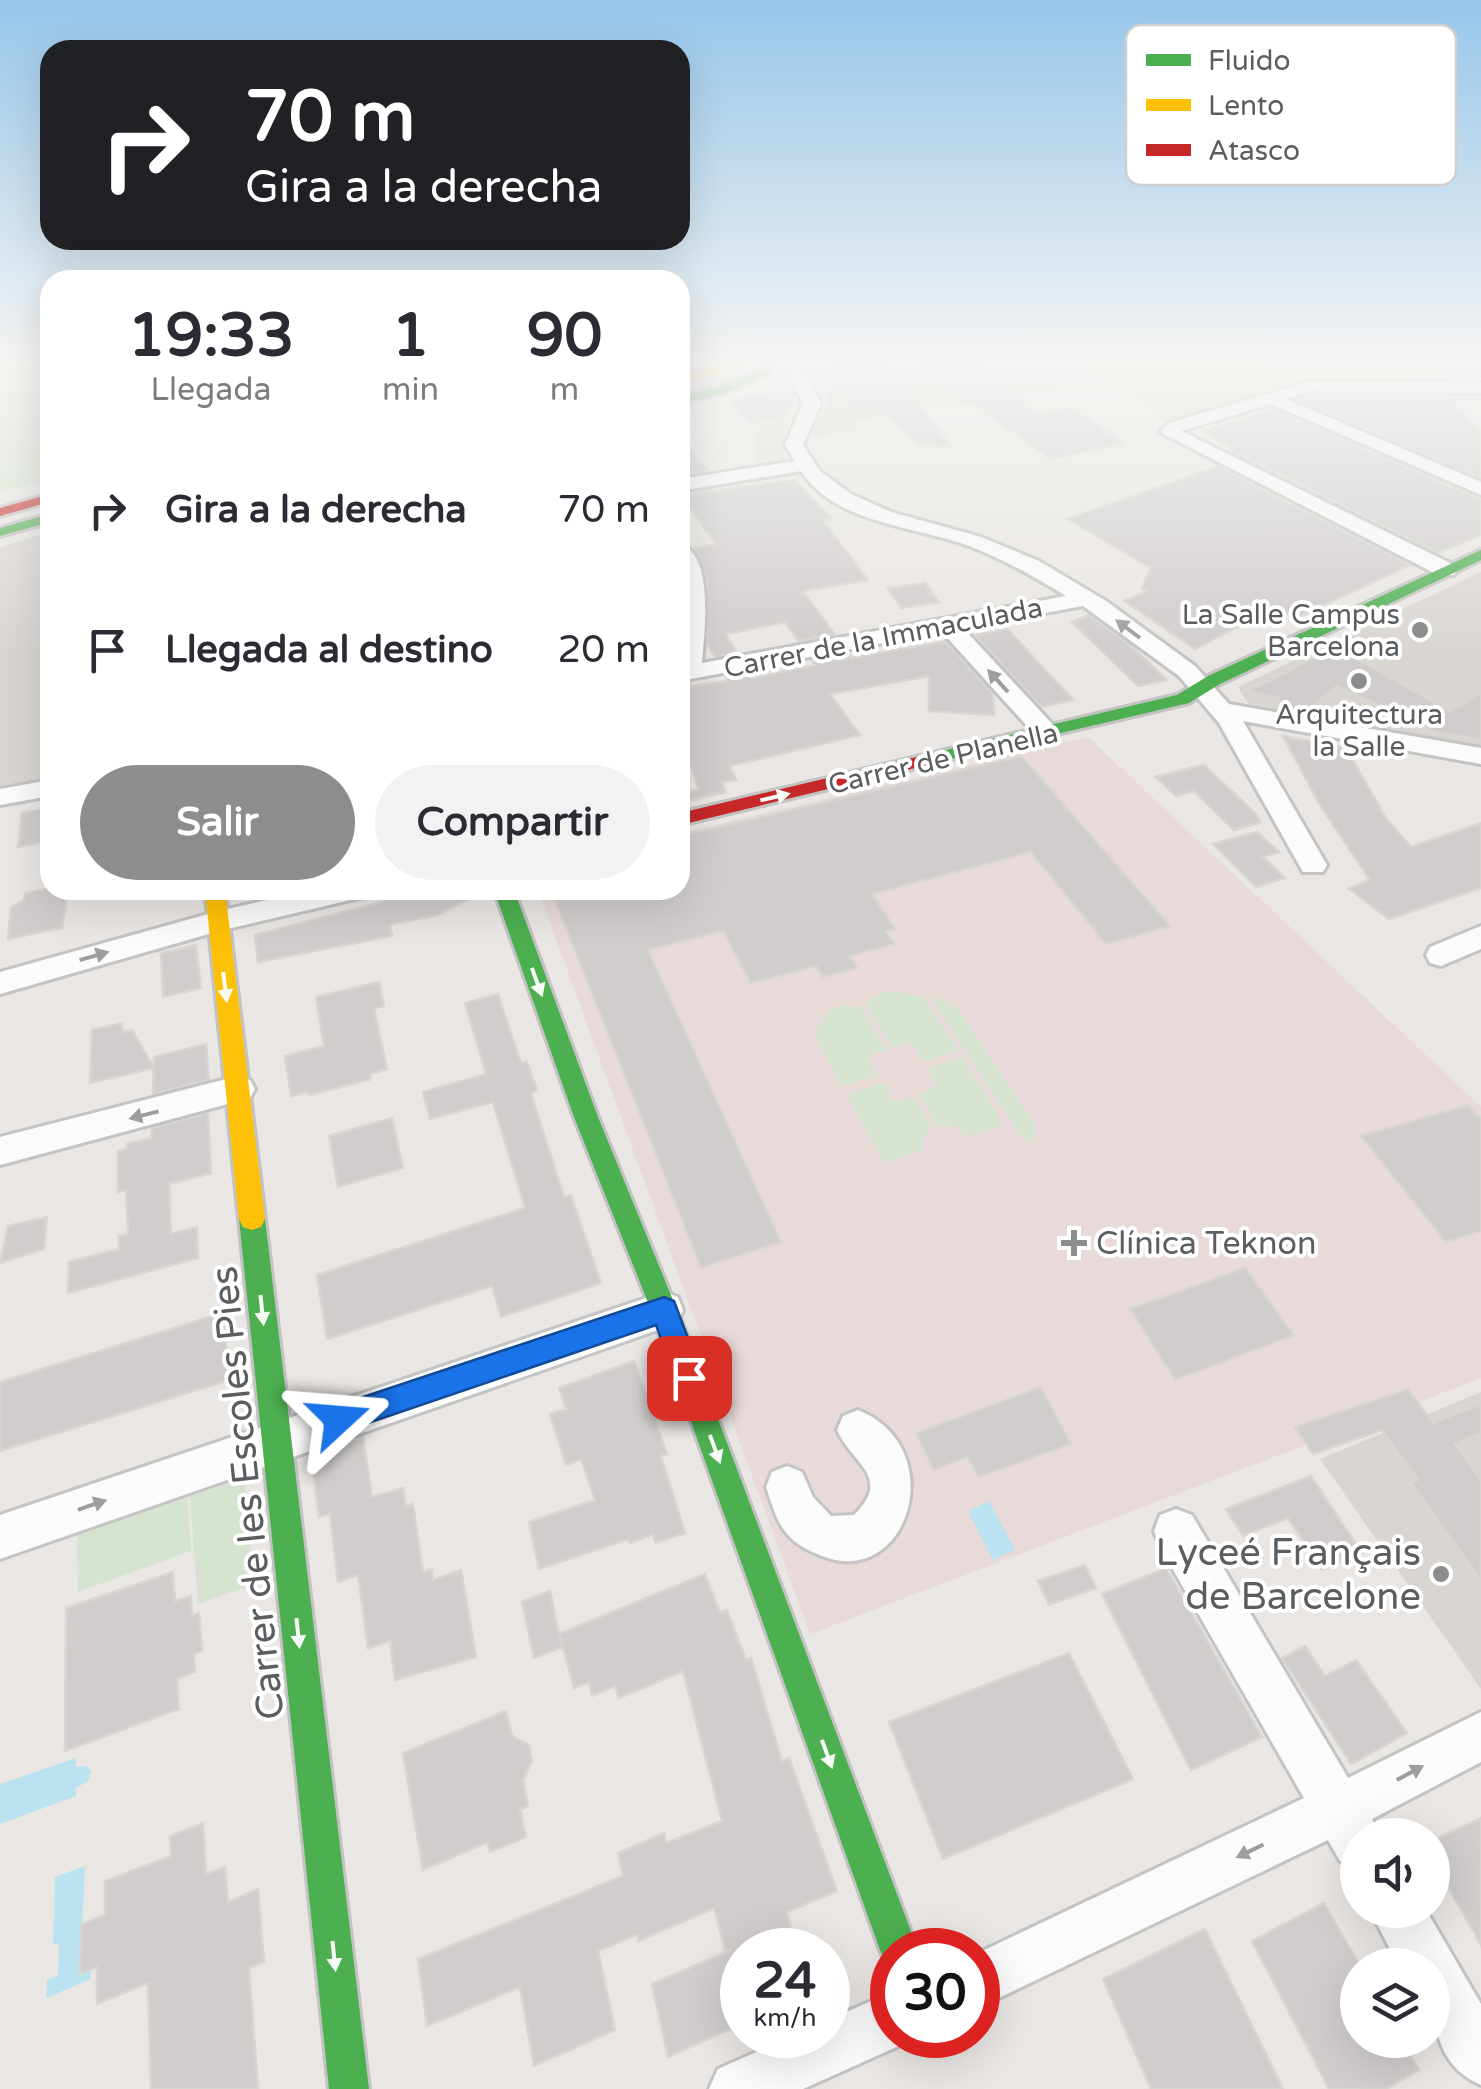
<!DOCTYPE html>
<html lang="es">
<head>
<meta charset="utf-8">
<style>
	body { margin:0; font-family:"Varela Round",sans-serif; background:#f2f2f3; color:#2b2b33; height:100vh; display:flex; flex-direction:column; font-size:38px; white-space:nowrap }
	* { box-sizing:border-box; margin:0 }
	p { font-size:32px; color:#7c7c81 }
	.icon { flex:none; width:55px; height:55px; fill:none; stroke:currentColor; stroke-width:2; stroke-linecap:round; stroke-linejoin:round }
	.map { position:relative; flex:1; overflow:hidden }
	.drawer { position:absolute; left:40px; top:270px; width:650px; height:630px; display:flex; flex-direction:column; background:#fff; border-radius:30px; box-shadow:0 10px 40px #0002 }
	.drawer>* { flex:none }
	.top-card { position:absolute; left:40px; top:40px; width:650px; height:210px; border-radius:30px; box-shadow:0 10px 40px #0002; background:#202124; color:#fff; overflow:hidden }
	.buttons { position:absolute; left:1340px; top:1818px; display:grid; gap:20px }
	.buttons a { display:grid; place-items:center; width:110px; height:110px; border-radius:50%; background:#fff; box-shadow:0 10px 40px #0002; font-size:50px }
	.speed { position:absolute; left:720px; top:1928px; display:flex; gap:20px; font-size:50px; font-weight:700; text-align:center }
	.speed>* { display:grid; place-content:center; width:130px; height:130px; border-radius:50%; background:#fff; box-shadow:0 10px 40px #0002; line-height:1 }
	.speed small { font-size:25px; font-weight:400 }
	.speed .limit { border:15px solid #d22; background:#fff; color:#111 }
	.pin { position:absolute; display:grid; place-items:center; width:85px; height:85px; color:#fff; margin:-42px; border-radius:20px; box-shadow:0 5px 15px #0006 }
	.me { position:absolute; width:110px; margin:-55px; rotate:71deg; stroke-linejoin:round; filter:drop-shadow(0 0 8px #0008) }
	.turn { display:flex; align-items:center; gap:35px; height:210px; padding:0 40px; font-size:45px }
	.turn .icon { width:130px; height:130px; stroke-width:2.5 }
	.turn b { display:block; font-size:70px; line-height:85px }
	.eta { display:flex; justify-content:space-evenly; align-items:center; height:170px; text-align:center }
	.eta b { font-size:60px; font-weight:700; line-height:70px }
	.action { display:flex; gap:20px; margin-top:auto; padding:20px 40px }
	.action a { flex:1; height:115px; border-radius:60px; background:#8c8e8e; color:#fff; font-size:40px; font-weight:700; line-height:115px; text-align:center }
	.action a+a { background:#f2f2f3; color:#2b2b33 }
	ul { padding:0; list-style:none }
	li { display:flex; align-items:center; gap:30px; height:140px; padding:0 40px }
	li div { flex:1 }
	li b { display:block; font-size:38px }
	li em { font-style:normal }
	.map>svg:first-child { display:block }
</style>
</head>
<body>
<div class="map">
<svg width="1481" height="2089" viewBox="0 0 1481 2089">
	<rect width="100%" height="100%" fill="#e9e6e3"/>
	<path fill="#d9d6d2" d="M828,363H1056L1090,387L910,411L851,422L859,430L807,436L827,408Z
		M50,532V779L0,788V547Z
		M1481,572V750L1248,704L1238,687Z
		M1481,1392V1689L1320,1459Z"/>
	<path fill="#e8dad9" d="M1088,737L1481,1107V1378L810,1634L538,890H680V833Z"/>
	<path fill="#d5e3d0" d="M1080,363H1433L1435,373L1405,378L1413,382L1299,383L1169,422Z
		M0,364H50V480L0,492Z
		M797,415L781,439L786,462L755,466L754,422Z
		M896,991L923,997L959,1050L923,1062L912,1043L892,1048L865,1004L882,993Z
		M929,995L957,1007L1035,1125V1140L1026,1141L1021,1137Z
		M841,1005L861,1006L886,1050L867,1056L878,1075L841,1086L814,1033L831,1009Z
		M963,1058L1004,1125L968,1136L953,1126H937L919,1094L938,1087L927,1068Z
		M883,1083L893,1102L913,1096L932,1128L923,1137V1150L885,1163L846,1094Z
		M244,1477L255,1584L198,1604L190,1496Z
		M187,1497L191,1551L78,1592L77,1535Z"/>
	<path fill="#bbe2f0" d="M989,1501L1015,1550L993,1560L968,1511Z
		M76,1758V1767L87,1766L91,1772L88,1781L76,1788V1796L0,1824V1784Z
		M85,1866L80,1973L91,1969V1979L46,1998L47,1980L58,1975L59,1944L53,1945L55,1877Z"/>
	<path fill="#d0cdcc" stroke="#d8d6d2" stroke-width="2.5" d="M855,363H885L953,448L918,443L875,407L855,410L829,378L835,375L828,367Z
		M916,363H980L1035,415L1072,408L1124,443L1050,459Z
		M788,390L792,403L781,417L750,423L728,401Z
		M1313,395L1448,396L1481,432V478L1298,400Z
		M1274,410L1481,499V535L1438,553L1229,450L1232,449L1203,431Z
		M680,434L707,471L680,475Z
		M1218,466L1410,565L1295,619L1275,607L1195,649L1124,601L1147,591L1142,588L1151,568L1068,519Z
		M794,480L832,519L823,521L868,580L803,591L835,635L798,641L785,622L726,634L737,653L715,657L707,643V578L694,548L716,544L681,495Z
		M925,583L939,602L901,608L888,588Z
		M1089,615L1129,644L1167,680L1138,686L1072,622Z
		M1008,629L1045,670L1074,700L1041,707L975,635Z
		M945,641L993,694L994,715L929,711V676L830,694L860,735L730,766L736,780L722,782L726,792L688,801L684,792L699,790L680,734V687L728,681L726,676L748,672L751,678L815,665L811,660L848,653L851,658Z
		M1336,647L1450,711L1481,693V740L1436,732L1337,686L1305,713L1279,709V698L1248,691Z
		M1283,736L1346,748L1386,818L1411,847L1481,823V888L1389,919L1349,889L1369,879L1320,805Z
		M1021,756L1170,926L1106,944L1031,852L872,894L895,929L886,932L894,944L850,956L857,968L822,977L816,966L751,983L723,931L648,950L781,1242L701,1268L551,890H680V836Z
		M1204,765L1255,813L1261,822L1234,830L1194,791L1176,796L1156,777Z
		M50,808V841L18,847L22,813Z
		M1257,832L1279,852L1263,857L1285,878L1256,887L1213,844Z
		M50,888L68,890L62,928L8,939L11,907L24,900L25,893Z
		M393,890H481V893L438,915L390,925L392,936L258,962L255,935L394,899Z
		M196,945L201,988L163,997L161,953Z
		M379,982L384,1006L374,1008L387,1069L370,1074L371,1079L309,1095L308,1092L291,1096L285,1056L324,1046L316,997Z
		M498,994L521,1063L527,1062L537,1090L531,1094L564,1197L571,1195L601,1283L501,1317L492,1286L327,1339L317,1275L525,1208L493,1102L430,1119L423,1092L486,1074L465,1003Z
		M122,1023V1032L132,1030L154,1068L90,1083L92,1030Z
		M206,1044L209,1080L153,1094L154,1057Z
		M1468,1105L1481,1119V1231L1446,1242L1361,1136Z
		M208,1113L211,1173L169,1184L171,1234L197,1227L198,1258L68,1293L69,1262L119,1249V1236L128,1234L126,1190L118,1192V1151L127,1149V1144L152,1138V1128Z
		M392,1118L403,1168L338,1187L329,1136Z
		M47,1217L44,1249L0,1263L8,1226Z
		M1245,1268L1294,1335L1175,1380L1130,1309Z
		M223,1313L229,1380L0,1451V1382Z
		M634,1361L667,1454L661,1456L685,1533L656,1543L653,1534L630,1543L629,1539L539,1569L529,1522L595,1500L581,1459L566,1465L550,1414L566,1409L559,1388Z
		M1041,1387L1071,1444L978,1477L968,1457L934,1470L916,1433Z
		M1408,1389L1433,1423L1481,1404V1433L1455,1444L1481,1480V1580L1411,1483L1418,1480L1382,1430L1313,1454L1295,1427Z
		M363,1437L372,1497L403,1488L406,1507L413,1504L423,1572L432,1569L433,1580L461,1570L476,1657L395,1680L390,1641L368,1648L358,1575L338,1582L330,1514L319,1517L311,1455Z
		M1311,1476L1362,1553L1322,1570L1288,1518L1243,1536L1226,1509Z
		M1085,1565L1096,1588L1049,1605L1038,1581Z
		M1166,1568L1262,1737L1191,1770L1102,1594Z
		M173,1572L175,1601L191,1596L192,1616L199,1613L202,1651L194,1654L195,1672L177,1679L179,1709L65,1751L66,1608Z
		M705,1574L720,1613L727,1610L746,1660L751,1658L782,1761L789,1758L837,1891L787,1912L798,1950H742V2024L668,2057L652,1984L731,1950H725L714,1908L639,1941L638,1934L598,1951L615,2030L534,2066L520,1987L427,2026L418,1959L623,1876L618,1853L664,1833L666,1843L722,1821L683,1671L619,1698L615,1686L592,1696L589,1682L574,1688L560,1636L562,1647L534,1658L522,1602L550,1591L559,1634Z
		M1305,1646L1325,1676L1356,1660L1407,1733L1351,1764L1282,1658Z
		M1069,1653L1133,1779L943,1859L889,1722Z
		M506,1711L512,1736L529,1745L532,1761L523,1780L528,1806L520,1809L526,1837L490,1852L488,1842L423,1870L403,1753Z
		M1481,1818V1945L1432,1859V1841Z
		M203,1823L206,1874L225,1867L228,1902L258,1889L264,1962L249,1968L258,2089H151L148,1983L97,2004V1967L80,1974L81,1925L105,1914V1881L171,1856L170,1836Z
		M1324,1903L1358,1962V2040H1402L1419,2070L1386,2089H1329L1252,1941Z
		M1205,1929L1224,1968L1283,2089H1151L1103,1979Z"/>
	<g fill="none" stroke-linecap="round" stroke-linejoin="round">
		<defs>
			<path id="street" d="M782,363H799L821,403L803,445L820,471L851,494L891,512L981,537L1039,561L1106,601L1195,666L1229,704L1481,748V764L1243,721L1327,865L1323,872H1303L1299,865L1219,723L1179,676L1083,606L963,628L1056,728L1060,733L1047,741L1038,738L942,632L680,681L684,584L680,574V544C715,554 704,634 702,663L1066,596C1035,577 1003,559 969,546C916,526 835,524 801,471L680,491V479L795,461L785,445L803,403Z
				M1311,381L1481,383V393L1312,391L1286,399L1481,482V495L1271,404L1181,431L1454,565L1457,570L1454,575H1438L1160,432L1169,423Z
				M50,780V796L0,805V789Z
				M310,890H367L363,897L219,931L0,994V972L219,911Z
				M1481,926V949L1441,966L1430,963L1426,955L1430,947Z
				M238,1076L250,1080L255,1089L250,1098L0,1165V1137Z
				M664,1292L678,1297L683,1310L678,1323L0,1559V1515Z
				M858,1410C952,1448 908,1590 822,1556C807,1550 794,1544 784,1530C775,1518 771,1501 766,1487L772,1472L787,1466L802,1472L813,1497L831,1516L854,1515C893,1477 852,1464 837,1430L843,1416Z
				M1176,1509L1192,1515L1348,1778L1481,1712V1762L1372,1819L1380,1835H1358V1868L1340,1861L1328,1840L978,2008V1953L1304,1798L1160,1547L1154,1531L1160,1515Z
				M1370,1910H1426L1481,2004V2085C1431,2064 1432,2011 1432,1965H1398Z
				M892,1992V2035H914L912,2040L803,2089H709L718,2069L794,2035H828V2020Z"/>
			<path id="fast" d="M769,367L773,372L729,392L680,404V396L721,386Z
				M50,514V522L0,536V528Z
				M1481,550V560L1220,684L1189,703L942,761L933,756L942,751L1177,695L1208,676Z
				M494,890H514L598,1117L677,1310L918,1950H892V1966L886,1963L880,1950L651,1310L574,1117Z
				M252,1208L261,1211L265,1219L369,2089H329L239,1219L243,1211Z"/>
			<path id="slow" d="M727,363H746L680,385V377Z
				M205,890H225L265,1219L261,1227L252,1230L243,1227L239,1219Z"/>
			<path id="jam" d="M50,494V502L0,516V508Z
				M942,751L948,752V760L680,825V813Z"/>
		</defs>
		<use href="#street" stroke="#c3c4c3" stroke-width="6"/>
		<use href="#fast" stroke="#c3c3c3" stroke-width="6"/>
		<use href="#slow" stroke="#c3c3c3" stroke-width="6"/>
		<use href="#jam" stroke="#c3c3c3" stroke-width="6"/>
		<use href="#street" fill="#fcfbfb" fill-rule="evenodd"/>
		<use href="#fast" fill="#4caf50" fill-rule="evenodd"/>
		<use href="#slow" fill="#ffc107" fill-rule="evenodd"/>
		<use href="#jam" fill="#c62828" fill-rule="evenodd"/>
	</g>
	<defs><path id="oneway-solid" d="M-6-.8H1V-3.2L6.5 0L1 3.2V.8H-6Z" transform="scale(2.5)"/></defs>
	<g fill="#9b9d9f">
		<use href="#oneway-solid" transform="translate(1128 629) rotate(-143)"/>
		<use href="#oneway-solid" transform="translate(998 681) rotate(-132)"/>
		<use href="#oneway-solid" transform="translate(94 956) rotate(-16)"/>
		<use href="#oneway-solid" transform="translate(144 1115) rotate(166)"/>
		<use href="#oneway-solid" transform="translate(92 1505) rotate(-19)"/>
		<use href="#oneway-solid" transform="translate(1410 1773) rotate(-28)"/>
		<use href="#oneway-solid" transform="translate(1250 1851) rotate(154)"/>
	</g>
	<g fill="#f6fbf6">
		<use href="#oneway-solid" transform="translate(775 797) rotate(-13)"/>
		<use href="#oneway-solid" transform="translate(537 982) rotate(70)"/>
		<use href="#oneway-solid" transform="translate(225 987) rotate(83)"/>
		<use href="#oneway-solid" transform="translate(262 1310) rotate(84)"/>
		<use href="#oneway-solid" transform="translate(715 1449) rotate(70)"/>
		<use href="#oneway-solid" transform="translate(298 1633) rotate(84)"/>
		<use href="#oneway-solid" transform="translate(827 1754) rotate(70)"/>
		<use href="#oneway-solid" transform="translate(334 1956) rotate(84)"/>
	</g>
	<linearGradient id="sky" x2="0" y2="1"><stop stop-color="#96c6eb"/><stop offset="0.55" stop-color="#f5f4f2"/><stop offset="1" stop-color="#f5f4f2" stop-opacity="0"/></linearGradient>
	<rect width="1481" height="656" fill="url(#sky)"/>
	<path fill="#1a73e8" stroke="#114b97" stroke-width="2.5" d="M664,1297L674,1301L703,1378L699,1387L689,1391L679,1387L656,1325L339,1433L329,1429L324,1419L329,1409L339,1405Z"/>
	<g fill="#8c8e8e" stroke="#fff" stroke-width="4">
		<circle cx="1420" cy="630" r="10"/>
		<circle cx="1359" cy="681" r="10"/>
		<path d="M1069 1228h10v10h10v10h-10v10h-10v-10h-10v-10h10z"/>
		<circle cx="1441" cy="1574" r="10"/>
	</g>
	<g text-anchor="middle" stroke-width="8" stroke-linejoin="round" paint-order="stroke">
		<g font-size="28" fill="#5a5e61" stroke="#fff" text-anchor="end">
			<text x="1400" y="624">La Salle Campus<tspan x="1400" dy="32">Barcelona</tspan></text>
			<text x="1359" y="724" text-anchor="middle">Arquitectura<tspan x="1359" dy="32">la Salle</tspan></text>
		</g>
		<g font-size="28" fill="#5a5e61" stroke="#fff">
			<text transform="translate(883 637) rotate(-11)" y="10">Carrer de la Immaculada</text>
			<text transform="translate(943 758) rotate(-13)" y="10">Carrer de Planella</text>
		</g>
		<g font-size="32" fill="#5a5e61" stroke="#fff" text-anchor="start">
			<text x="1096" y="1254">Clínica Teknon</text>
		</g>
		<g font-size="38" fill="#5a5e61" stroke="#fff">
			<text transform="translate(247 1493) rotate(-96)" y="13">Carrer de les Escoles Pies</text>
		</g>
		<g font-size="38" fill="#5a5e61" stroke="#fff" text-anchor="end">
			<text x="1421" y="1565">Lyceé Français<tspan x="1421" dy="44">de Barcelone</tspan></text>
		</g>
	</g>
	<rect x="1126" y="25" width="330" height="160" rx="15" fill="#fff" stroke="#cecfd0" stroke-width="2.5"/>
	<rect x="1146" y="54" width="45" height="12" fill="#4caf50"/>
	<rect x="1146" y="99" width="45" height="12" fill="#ffc107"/>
	<rect x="1146" y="144" width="45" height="12" fill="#c62828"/>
	<g font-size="28" fill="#5a5e61">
		<text x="1208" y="70">Fluido</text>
		<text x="1208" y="115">Lento</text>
		<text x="1208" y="160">Atasco</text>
	</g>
</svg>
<div class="buttons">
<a><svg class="icon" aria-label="sound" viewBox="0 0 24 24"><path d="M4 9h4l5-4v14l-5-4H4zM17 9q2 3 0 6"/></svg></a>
<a><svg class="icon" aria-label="layers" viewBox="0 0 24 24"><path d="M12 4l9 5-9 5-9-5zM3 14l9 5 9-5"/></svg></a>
</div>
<div class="speed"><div>24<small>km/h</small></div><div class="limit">30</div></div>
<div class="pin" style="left:689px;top:1378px;background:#d93025"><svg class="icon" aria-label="arrive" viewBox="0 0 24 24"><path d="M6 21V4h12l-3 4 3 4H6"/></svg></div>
<svg class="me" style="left:339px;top:1419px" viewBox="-20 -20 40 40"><path d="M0-17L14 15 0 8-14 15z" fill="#1a73e8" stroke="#fff" stroke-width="4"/></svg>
<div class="top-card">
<div class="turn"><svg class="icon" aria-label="right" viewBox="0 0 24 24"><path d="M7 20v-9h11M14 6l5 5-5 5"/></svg><div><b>70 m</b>Gira a la derecha</div></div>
</div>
<section class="drawer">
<div class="eta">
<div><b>19:33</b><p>Llegada</p></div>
<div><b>1</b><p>min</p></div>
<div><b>90</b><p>m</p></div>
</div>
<ul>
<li><svg class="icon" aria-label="right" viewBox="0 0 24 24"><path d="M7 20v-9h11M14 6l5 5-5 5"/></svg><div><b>Gira a la derecha</b></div><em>70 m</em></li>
<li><svg class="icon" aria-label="arrive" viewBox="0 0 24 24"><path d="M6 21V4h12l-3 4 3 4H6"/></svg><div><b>Llegada al destino</b></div><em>20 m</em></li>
</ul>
<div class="action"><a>Salir</a><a>Compartir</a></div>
</section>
</div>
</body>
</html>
